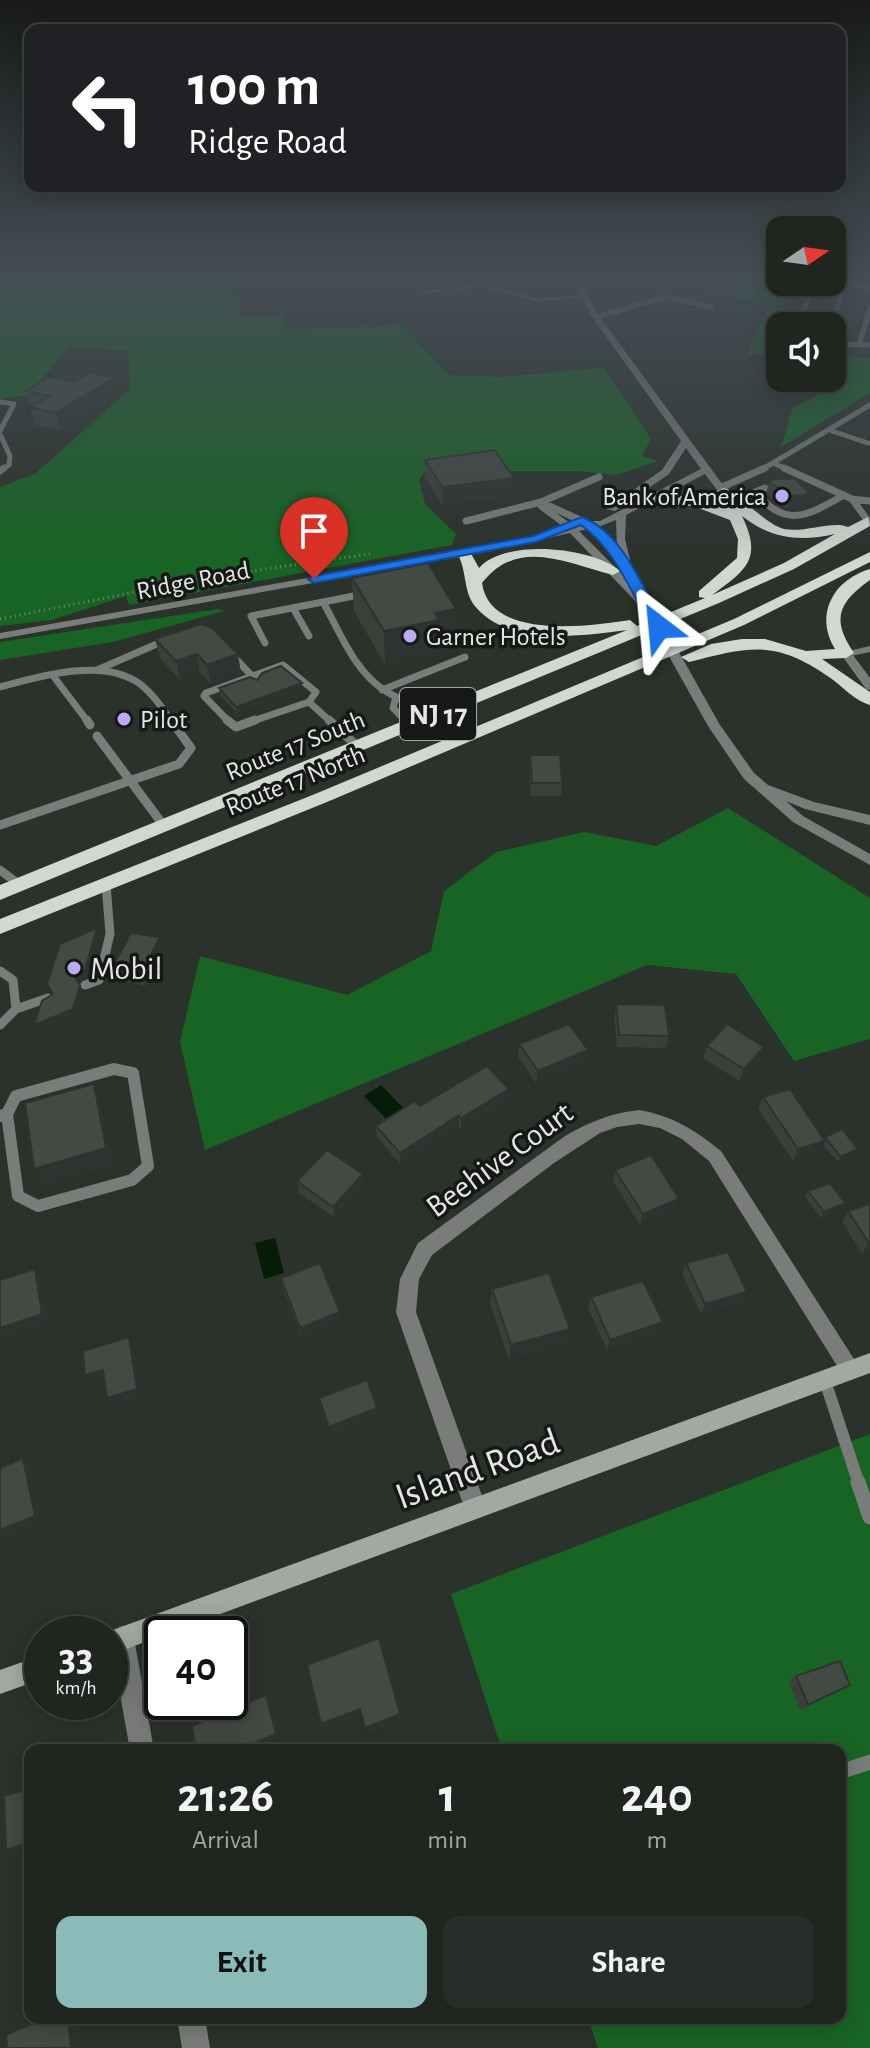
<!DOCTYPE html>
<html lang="en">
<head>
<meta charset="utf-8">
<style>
	body { margin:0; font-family:"Alegreya Sans",sans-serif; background:#282d29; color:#f1f3f6; height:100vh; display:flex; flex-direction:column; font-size:30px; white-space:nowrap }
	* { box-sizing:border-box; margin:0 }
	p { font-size:26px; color:#a2a5a5 }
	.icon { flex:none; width:44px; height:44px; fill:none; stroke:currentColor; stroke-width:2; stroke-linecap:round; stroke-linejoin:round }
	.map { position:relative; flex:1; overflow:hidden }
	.sheet { position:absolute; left:24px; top:1744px; width:822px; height:280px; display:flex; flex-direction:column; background:#202520; border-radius:16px; box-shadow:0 4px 20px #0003,0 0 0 2px #3d423e }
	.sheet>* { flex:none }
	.top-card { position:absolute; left:24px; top:24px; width:822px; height:168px; border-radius:16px; box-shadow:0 4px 20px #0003,0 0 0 2px #3d423e; background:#202124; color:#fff; overflow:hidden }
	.needle { width:52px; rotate:77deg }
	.tools { position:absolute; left:766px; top:216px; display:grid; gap:16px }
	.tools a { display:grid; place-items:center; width:80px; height:80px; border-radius:16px; background:#202520; box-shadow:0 4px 20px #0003,0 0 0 2px #3d423e; font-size:40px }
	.speed { position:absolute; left:24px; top:1616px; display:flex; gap:16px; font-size:40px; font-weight:700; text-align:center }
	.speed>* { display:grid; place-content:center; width:104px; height:104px; border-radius:50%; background:#202520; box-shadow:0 4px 20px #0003,0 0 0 2px #3d423e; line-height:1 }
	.speed small { font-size:20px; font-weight:400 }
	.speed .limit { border:4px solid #111; border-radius:12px; background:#fff; color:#111 }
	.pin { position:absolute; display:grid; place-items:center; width:68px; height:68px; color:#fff; margin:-82px -34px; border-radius:50% 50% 50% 0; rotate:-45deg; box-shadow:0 0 8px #0007 }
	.pin .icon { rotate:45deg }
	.me { position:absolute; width:88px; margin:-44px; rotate:331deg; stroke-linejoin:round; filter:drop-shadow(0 0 6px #0008) }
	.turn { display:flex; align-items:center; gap:28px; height:168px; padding:0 32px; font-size:36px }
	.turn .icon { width:104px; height:104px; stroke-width:2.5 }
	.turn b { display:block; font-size:56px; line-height:68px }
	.eta { display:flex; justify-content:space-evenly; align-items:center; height:136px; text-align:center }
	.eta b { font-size:48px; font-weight:700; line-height:56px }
	.primary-button { display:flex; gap:16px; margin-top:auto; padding:16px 32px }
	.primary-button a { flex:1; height:92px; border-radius:16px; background:#8bbbb9; color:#111; font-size:32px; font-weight:700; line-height:92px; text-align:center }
	.primary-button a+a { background:#282d29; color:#f1f3f6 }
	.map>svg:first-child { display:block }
</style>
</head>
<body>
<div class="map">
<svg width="870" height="2048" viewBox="0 0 870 2048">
	<rect width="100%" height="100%" fill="#2b312b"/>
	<path fill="#186424" d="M0,276H323L233,279L240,315H283L287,329L402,325L448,375L501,377L604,368L651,439L642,456L659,461L616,475L580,471H425L419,480L425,504L456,534L452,545L129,605L126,596L52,620L0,626V487L35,474L130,389L128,350L69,347L40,381L103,384L0,399Z
		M695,276H780V282H799L762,349L780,351V357L747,354L770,303L707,295Z
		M832,355L870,358V393L781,447L793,407L829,390L820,382L821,378H832Z
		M218,609L224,611L113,642L0,660V642Z
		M728,808L870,898V1039L794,1061L736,974L647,965L205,1150L180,1042L200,956L347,995L431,951L444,891L496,852L584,832L656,846Z
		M870,1434V2048H598L588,2018H840V1750H502L451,1594Z"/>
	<path fill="#051d07" d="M381,1085L406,1111L389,1122L364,1096Z
		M275,1238L284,1273L264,1279L255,1243Z"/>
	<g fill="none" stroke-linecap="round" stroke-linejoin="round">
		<path stroke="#7e837e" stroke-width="3" stroke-dasharray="1 4" stroke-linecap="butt" d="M0,619L210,577L370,554"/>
		<path stroke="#797c79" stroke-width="5" d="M832,280L870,288
			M596,317L665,297L712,307
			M798,326L815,282
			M832,326L845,283
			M832,344L870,345
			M859,345L870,308
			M0,402L14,404L0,431
			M832,431L868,443
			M0,434L10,456L9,465L1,470
			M775,464L789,470
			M761,470L870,405"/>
		<path stroke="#797c79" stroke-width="7" d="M784,468L852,499L870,501
			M0,471L4,468
			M720,488L765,468
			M765,488L755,492C786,529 807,516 844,495
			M852,499L868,521
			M466,521L541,502L599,477
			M568,526L541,506V502L582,521
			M364,594L323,602C341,634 355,673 387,692C403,702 422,706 439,714
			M293,608L309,636
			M265,643L251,616L323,602
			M231,654L256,680
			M97,670L166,640
			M54,677L88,722
			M0,687C40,676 103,657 140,684C153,694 163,709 172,722
			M382,690L465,657
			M396,697L393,708L407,722
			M309,702L331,722
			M229,722L204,696L206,693L283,665L316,692L309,702L250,722"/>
		<path stroke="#797c79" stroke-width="9" d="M87,720L90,725
			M227,720L236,727L255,720
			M329,720L358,747
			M405,720L410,726
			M97,736L164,826
			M0,825L179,764L191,748L171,720
			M0,870L20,885
			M0,971L13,980L16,1009
			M85,985L99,980L110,934L106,884
			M0,1025L16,1009L48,998"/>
		<path stroke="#797c79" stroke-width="12" d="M114,1069L133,1073L148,1166L132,1180L38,1206L18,1196L7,1114L16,1096Z
			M0,1116L7,1114
			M825,1381L859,1484"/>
		<path stroke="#797c79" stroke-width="15" d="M858,1482L870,1517
			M843,1771L870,1762"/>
		<path fill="#797c79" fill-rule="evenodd" d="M480,283L538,298L584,295L588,297L538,302L480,287L424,294L420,292Z
			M870,646V652L846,657L840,653Z
			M639,1110C673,1116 695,1130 721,1151L861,1370L858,1377L851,1380L844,1377L709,1161L682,1139L660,1128L639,1124L617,1127L600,1133L554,1163L432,1255L419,1279L416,1312L486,1507L483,1515L475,1518L467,1515L464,1507L396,1312L400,1279L418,1243L565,1136C589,1122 611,1113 639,1110Z
			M122,1626L130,1630L134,1638L154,1750H130L110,1638L114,1630Z
			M177,2018H205L210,2048H182Z"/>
		<path fill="#797c79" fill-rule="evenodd" d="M570,276H577L600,317L728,492L720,494L705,474L626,515L625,539L630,560L627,563L641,586L637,589L653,606L720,725L754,773L768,785L814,802L870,815V825L805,809L786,801L803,816L870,854V865L793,822L744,779L708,726L642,608L570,533L481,553L0,639V633L481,547L565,528L563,526L568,523L574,526L587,521H600L701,469L686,448L669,474L615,511L606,509L662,470L681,441L592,317ZM616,520L617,548L610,537L598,527ZM588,529L602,541L626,578L579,531Z
			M846,649L850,651L870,678V690L866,689L840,653Z"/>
		<path fill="#a2a8a2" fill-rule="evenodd" d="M870,1353V1373L110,1655V1634H104L110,1631Z
			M42,1655V1679L0,1694V1670Z"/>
		<path fill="#d1d8d1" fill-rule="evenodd" d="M723,488L728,489L734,500C751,502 765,524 784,529C804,533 834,520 848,527L868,517L870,526L794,569L719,603L0,900V885L627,630C581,636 507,647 474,605C463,590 467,569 457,553L459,550H469L479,568C505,538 593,547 620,571L613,575C566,563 518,537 482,583C490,641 590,626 630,620L637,626L705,598L699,597V591L737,558L738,539L730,520L693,506L653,503L646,499C663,487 706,501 724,508L716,492ZM742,516C771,539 800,542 835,534L784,563L712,595C746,570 763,559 742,516Z
			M870,552V562L744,625L327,802L0,934V919L315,794L734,619Z
			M870,569V580C838,603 831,619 854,653L846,658L822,659L870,692V705C855,701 842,686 829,677C775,639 749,647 689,662L681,657L711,644L742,639H765L806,651L835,649C814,615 833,580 870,569Z"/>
	</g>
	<path fill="#3a3f3a" d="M437,276H460L458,283L456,284V293L450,318L443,295V286H440Z
		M113,378L117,395L60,431L34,424L26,391L74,382Z
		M425,460L513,495L442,505L425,477Z
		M769,482L810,494L807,506L788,508L766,494Z
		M352,578L456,609V642L439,646V654L385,665L354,611Z
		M201,624L241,673L211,684L200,673L180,680L160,658L155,639Z
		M257,680L302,689L237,713L220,695L219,688Z
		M530,755L562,783L561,796H531L529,768Z
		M164,950L146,986L116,980L112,968Z
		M616,1004L669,1036L666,1048L617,1047L614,1017Z
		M519,1044L588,1050L586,1062L536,1083L518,1057Z
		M707,1046L759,1059L739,1081L703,1058Z
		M509,1089L508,1101L461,1130L458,1127L400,1164L377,1137L376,1126L420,1106Z
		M763,1097L824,1139L825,1137L858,1149L855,1154L838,1162L823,1145L820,1152L793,1161L758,1109Z
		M615,1170L676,1210L640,1225L613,1181Z
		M363,1174L364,1185L335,1218L299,1193L297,1181Z
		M808,1191L845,1203L842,1209L821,1218L805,1197Z
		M870,1204V1251L862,1254L842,1222L848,1211Z
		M686,1263L742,1303L701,1314L682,1274Z
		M281,1278L342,1322L302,1338L283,1289Z
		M492,1289L570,1329L567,1343L509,1360L490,1304Z
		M591,1297L659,1332L607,1350L588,1308Z
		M796,1676L850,1685L800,1710L789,1681Z"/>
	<path fill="#2f332f" d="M445,276H460L458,283L456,284V293L450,318V307L456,284L440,286V277Z
		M113,378L117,395L60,431L56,413Z
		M514,478L513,495L442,505V487Z
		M810,494L807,506L788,508L791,496Z
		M456,609V642L439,646V654L385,665L384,631L435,613Z
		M197,654L200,673L180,680L176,661Z
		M238,654L241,673L211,684L207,665Z
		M302,683V689L237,713L236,707Z
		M97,928L99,935L87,976L78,983L75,977Z
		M160,937L164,950L146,986L142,973Z
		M80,986L83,992L76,1015L37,1031L34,1025Z
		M764,1047L759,1059L739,1081L744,1069Z
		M588,1050L586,1062L536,1083L538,1071Z
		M94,1084L101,1102L114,1166L43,1186L34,1169Z
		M509,1089L508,1101L461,1130V1118Z
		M459,1115L458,1127L400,1164V1153Z
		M825,1141L820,1152L793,1161L798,1149Z
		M858,1149L855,1154L838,1162L841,1157Z
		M363,1174L364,1185L335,1218L333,1207Z
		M679,1199L676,1210L640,1225L643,1214Z
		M845,1203L842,1209L821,1218L824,1212Z
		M869,1243H870V1251L862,1254Z
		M35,1269L41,1279L49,1324L0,1341V1328Z
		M747,1292L742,1303L701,1314L705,1304Z
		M340,1312L342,1322L302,1338L300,1328Z
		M663,1322L659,1332L607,1350L610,1340Z
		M570,1329L567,1343L509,1360L511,1345Z
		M129,1337L134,1347L142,1398L113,1407L107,1398Z
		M103,1370L109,1379L91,1384L85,1375Z
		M377,1408L378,1417L331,1436L329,1427Z
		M23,1458L30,1466L42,1523L0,1541V1530Z
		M266,1695L270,1699L279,1738L251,1750H239Z
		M360,1709L362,1715L325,1730L321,1724Z
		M400,1714L401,1720L367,1734L365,1728Z
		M30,1842V1847L15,1852L6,1850Z
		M68,2018H81L84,2048H71Z"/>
	<path fill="#434943" stroke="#2f332f" stroke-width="2" d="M456,283L450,307L443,284Z
		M90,373L113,378L56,413L30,407L49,396L26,391L49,377L74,382Z
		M495,450L514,478L442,487L425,460Z
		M774,479H795L810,494L791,496L769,482Z
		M428,563L456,609L435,613L439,620L384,631L352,578Z
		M201,624L212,628L238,654L207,665L197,654L176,661L155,639Z
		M281,666L302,683L236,707L219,688L250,677L257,680L262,673Z
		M530,755H560L562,783H532Z
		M97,928L85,970L75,977L80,986L73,1009L34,1025L42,1001L53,994L47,984L60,944Z
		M131,933L160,937L142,973L112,968Z
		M616,1004L665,1005L669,1036L619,1035Z
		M569,1024L588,1050L538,1071L519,1044Z
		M727,1024L764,1047L744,1069L707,1046Z
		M487,1066L509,1089L461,1118L459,1115L400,1153L376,1126L415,1101L420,1106Z
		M94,1084L106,1148L34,1169L25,1103Z
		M790,1089L825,1141L798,1149L763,1097Z
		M842,1129L858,1149L841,1157L825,1137Z
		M327,1150L363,1174L333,1207L297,1181Z
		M651,1155L679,1199L643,1214L615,1170Z
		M830,1183L845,1203L824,1212L808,1191Z
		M870,1204V1243H869L848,1211Z
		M728,1252L747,1292L705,1304L686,1263Z
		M320,1263L340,1312L300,1328L281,1278Z
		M35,1269L42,1314L0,1328V1280Z
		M549,1273L570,1329L511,1345L492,1289Z
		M643,1281L663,1322L610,1340L591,1297Z
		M129,1337L137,1389L107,1398L103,1370L85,1375L83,1351Z
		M367,1380L377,1408L329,1427L319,1398Z
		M23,1458L35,1516L0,1530V1468Z
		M379,1638L400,1714L365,1728L360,1709L321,1724L307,1665Z
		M840,1661L850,1685L808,1705L796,1676Z
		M266,1695L276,1734L239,1750H196L192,1726Z
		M30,1788V1842L6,1850L4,1796Z
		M45,2018H68L71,2048H7L6,2035Z
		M295,2018H313L297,2025Z"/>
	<linearGradient id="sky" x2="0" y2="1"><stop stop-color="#181b18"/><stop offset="0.49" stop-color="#444e55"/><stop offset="1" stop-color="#444e55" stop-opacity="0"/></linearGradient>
	<rect width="870" height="563" fill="url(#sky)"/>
	<path fill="#1a73e8" stroke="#114b97" stroke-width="2" d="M582,517C624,533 644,591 665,627L663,630H654C631,594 617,551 581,525L536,542L314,583L308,579L314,576L533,536Z"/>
	<g fill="#bda9f5" stroke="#151815" stroke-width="3">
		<circle cx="782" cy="496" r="8"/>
		<circle cx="410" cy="636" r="8"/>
		<circle cx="124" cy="719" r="8"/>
		<circle cx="74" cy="968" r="8"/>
	</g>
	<g text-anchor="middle" stroke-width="7" stroke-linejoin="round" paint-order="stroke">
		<g font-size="26" fill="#e3e7e3" stroke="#151815" text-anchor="start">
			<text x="766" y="505" text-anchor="end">Bank of America</text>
			<text x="426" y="645">Garner Hotels</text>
			<text x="140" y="728">Pilot</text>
		</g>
		<g font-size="26" fill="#e3e7e3" stroke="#151815">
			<text transform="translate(193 580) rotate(-11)" y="9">Ridge Road</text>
			<text transform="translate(295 745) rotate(-22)" y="9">Route 17 South</text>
			<text transform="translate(295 780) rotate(-22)" y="9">Route 17 North</text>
		</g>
		<rect fill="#151815" stroke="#a5a9a5" stroke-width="2" x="400" y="688" width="76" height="52" rx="6"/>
		<g font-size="30" font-weight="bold" fill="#e3e7e3">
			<text x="438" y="724">NJ 17</text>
		</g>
		<g font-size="32" fill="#e3e7e3" stroke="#151815" text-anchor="start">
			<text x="90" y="979">Mobil</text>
		</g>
		<g font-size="32" fill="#e3e7e3" stroke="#151815">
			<text transform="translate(499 1159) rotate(-36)" y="11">Beehive Court</text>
		</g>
		<g font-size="38" fill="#e3e7e3" stroke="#151815">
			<text transform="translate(477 1468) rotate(-20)" y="13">Island Road</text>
		</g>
	</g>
</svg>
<div class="tools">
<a><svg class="needle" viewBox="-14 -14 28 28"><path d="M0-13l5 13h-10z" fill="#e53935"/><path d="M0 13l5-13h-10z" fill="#a2a5a5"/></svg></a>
<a><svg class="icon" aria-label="sound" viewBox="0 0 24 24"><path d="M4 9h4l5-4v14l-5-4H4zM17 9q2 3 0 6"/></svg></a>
</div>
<div class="speed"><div>33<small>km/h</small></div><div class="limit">40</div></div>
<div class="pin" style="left:314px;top:579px;background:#d93025"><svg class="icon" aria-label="arrive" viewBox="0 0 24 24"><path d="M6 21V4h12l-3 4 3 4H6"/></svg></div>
<svg class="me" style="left:659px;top:627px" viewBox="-20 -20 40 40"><path d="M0-17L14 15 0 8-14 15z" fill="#1a73e8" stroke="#fff" stroke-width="4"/></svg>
<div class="top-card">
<div class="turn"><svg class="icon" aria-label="left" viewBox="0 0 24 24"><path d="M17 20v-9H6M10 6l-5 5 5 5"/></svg><div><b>100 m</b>Ridge Road</div></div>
</div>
<section class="sheet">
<div class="eta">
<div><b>21:26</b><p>Arrival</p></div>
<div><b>1</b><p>min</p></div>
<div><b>240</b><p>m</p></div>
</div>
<div class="primary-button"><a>Exit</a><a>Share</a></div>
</section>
</div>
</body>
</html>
